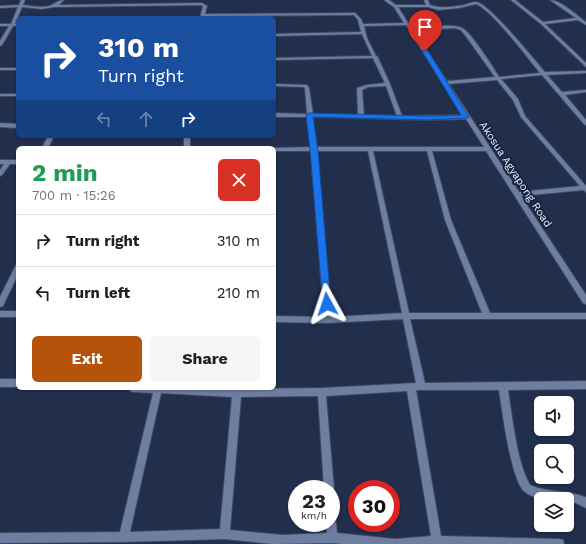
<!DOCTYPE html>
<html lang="en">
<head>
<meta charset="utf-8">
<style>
	body { margin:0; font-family:"Work Sans",sans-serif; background:#f6f6f6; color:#202124; height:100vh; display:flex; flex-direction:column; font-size:15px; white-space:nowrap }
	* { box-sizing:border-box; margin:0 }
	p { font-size:13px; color:#757577 }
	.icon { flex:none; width:22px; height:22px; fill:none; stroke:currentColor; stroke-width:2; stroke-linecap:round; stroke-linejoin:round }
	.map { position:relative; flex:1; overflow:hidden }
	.sheet { position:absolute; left:16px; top:146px; width:260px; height:244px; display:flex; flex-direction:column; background:#fff; border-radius:6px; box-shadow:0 1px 3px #0004 }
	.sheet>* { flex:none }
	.guide { position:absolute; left:16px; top:16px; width:260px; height:122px; border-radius:6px; box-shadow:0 1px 3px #0004; background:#1a4fa0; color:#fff; overflow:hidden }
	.controls { position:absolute; left:534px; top:396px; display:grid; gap:8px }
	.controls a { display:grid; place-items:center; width:40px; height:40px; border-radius:6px; background:#fff; box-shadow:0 1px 3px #0004; font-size:20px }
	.speed { position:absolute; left:288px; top:480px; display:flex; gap:8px; font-size:20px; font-weight:700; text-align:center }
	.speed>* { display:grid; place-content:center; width:52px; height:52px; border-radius:50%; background:#fff; box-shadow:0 1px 3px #0004; line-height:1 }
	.speed small { font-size:10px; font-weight:400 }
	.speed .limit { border:6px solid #d22; background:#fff; color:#111 }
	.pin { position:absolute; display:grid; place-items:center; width:34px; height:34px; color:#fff; margin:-41px -17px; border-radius:50% 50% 50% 0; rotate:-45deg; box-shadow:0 0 4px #0007 }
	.pin .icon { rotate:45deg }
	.me { position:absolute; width:44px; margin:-22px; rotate:355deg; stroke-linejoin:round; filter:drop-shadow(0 0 3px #0008) }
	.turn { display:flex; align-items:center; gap:14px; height:84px; padding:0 16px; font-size:18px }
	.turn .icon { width:52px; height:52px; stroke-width:2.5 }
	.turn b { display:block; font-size:28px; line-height:34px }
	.lanes { display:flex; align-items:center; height:38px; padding:0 16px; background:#0003; justify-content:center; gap:20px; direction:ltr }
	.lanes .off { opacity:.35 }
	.round { display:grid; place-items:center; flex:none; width:42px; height:42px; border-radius:6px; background:#f6f6f6 }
	.summary { display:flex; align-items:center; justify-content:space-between; height:68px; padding:0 16px }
	h1 { font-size:24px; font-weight:700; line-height:30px; color:#1e9e55 }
	.primary-button { display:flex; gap:8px; margin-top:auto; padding:8px 16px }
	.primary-button a { flex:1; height:46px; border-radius:6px; background:#b45309; color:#fff; font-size:16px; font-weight:700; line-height:46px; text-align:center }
	.primary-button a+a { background:#f6f6f6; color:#202124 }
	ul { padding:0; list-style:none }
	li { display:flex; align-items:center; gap:12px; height:52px; padding:0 16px; border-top:1px solid #e0e0e0 }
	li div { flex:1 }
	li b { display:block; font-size:15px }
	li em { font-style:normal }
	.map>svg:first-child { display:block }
</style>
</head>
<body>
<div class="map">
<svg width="586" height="544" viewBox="0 0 586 544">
	<rect width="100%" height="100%" fill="#212e4c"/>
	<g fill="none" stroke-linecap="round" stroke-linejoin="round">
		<defs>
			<path id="minor" d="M21,0H25L23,5C31,6 41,8 49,6C55,4 58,0 64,0L59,5L202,3L207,6L205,14L355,13L361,19L363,24L404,23L394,7L384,0H389L396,5H426L424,0H428L430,5C441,9 452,7 464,5C467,4 472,2 476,2C488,2 535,61 545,72L586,71V73L547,75L562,92L586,90V92L565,95L586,120V125L584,124L542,75L501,79L518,99L525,116L586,186V192L583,190L521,196L586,295V304L583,303L486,151H432L451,220L490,313H586V319H410L425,383L586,381V389L508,390C512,416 517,463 530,485C547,493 568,490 585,497H586V508L576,503L567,501V499C554,499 536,501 525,492C511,482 502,409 499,390H416L441,536L559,539L563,540L564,544H342L332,543L272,544L225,539L124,542L0,543V533L120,532L153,393L133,392L130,391L129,388L237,389L322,388L416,383L403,319L328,323L274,322V316L324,317L311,151H274V148H272L311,147L308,117H274V113L307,114L305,88L304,87L274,86V84L307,85L309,88L313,114L358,115L357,88L367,85L385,83L373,58L274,60V58L372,56L362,34L274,36V34L361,32L358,20L354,15L204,16V18H200L203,6L201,5L54,7L42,9L22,7L15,24H18V26H13L2,45L0,46V41L9,26H0V24H11L18,7L0,8V6L19,5ZM476,4C490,8 529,59 540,73L499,77C493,67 470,31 462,28C450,23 425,28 412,29L398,7H428L438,10L459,8ZM406,25L442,82V83L444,84L464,115L402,116L390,84L378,58V57L376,56L367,38L364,26ZM454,28L461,30L468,39L495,77L447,81L414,31ZM497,80L513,100L521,117L580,186L519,192L449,84ZM386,86L397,116L364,115L362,90L368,87ZM313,117L428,120L466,119L484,147H316ZM317,151H368L402,313L331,317ZM373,151H427L445,220L482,313H409ZM407,391L431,536L395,539L337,533L336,523L334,520L331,518V523H326L327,533L282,535L230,530L241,397L318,396L324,489H331V493L334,489L326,396ZM161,393L232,397L220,529L130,532Z
				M511,0H515L543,22L576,18L550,0C561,0 577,16 586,22V25L578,20L545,24L586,63V67L541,24Z
				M0,68H18V70H0Z
				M0,94H18V96H0Z
				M0,123L18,124V128L0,127Z
				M48,136H54L48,148H42Z
				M184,136H190V148H184Z
				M0,160H18V164H10L2,175L0,176V170L4,164H0Z
				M18,264V274L3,306L0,307V297L16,265Z
				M0,311H18V317H0Z
				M0,379H18V387H0Z"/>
		</defs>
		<use href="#minor" stroke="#3f4962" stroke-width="2"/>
		<use href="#minor" fill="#6d7ea1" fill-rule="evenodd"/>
	</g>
	<path fill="#1a73e8" stroke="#114b97" d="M423,50L428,51L469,117L468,118L428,120L313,117L318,150L331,304L330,307H323L310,150L306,115L309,113L428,116L461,115L422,51Z"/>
	<g text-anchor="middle" stroke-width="4" stroke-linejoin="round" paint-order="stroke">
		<g font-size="11" fill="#e6eefe" stroke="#172441">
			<text transform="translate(516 174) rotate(57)" y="4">Akosua Agyapong Road</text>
		</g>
	</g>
</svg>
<div class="controls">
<a><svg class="icon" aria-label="sound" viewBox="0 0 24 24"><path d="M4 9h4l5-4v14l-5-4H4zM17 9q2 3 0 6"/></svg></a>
<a><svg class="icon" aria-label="search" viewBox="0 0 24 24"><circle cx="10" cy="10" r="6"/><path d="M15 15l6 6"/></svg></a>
<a><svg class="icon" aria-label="layers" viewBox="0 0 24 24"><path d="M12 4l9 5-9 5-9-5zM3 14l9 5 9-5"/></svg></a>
</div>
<div class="speed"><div>23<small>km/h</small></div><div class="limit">30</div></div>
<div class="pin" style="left:425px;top:51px;background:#d93025"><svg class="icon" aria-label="arrive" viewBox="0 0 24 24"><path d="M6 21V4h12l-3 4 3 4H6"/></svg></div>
<svg class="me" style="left:327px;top:304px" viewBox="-20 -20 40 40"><path d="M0-17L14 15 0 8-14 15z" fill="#1a73e8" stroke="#fff" stroke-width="4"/></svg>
<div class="guide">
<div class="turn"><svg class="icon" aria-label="right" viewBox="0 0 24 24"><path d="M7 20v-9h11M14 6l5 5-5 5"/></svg><div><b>310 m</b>Turn right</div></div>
<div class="lanes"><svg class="icon off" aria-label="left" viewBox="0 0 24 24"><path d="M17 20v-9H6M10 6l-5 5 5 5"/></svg><svg class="icon off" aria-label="ahead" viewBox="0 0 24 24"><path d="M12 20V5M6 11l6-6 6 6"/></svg><svg class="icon" aria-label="right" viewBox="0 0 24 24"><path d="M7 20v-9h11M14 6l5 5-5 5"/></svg></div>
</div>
<section class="sheet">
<div class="summary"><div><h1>2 min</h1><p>700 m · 15:26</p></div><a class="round" style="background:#d93025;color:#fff"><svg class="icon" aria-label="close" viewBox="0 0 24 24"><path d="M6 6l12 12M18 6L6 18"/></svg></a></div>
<ul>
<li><svg class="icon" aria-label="right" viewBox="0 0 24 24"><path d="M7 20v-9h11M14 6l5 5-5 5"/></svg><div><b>Turn right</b></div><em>310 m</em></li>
<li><svg class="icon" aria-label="left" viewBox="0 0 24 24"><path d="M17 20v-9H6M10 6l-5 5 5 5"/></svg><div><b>Turn left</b></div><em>210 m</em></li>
</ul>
<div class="primary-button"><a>Exit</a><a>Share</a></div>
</section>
</div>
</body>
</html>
